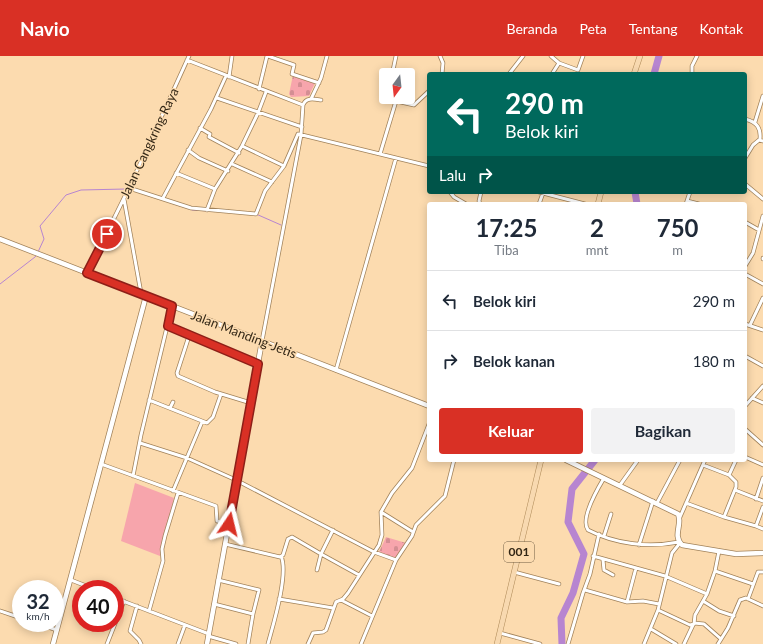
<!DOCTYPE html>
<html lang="id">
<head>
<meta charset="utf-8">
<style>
	body { margin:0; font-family:Lato,sans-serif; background:#f2f2f3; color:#1f2937; height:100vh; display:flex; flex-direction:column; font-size:15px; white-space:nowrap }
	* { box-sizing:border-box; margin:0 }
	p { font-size:13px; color:#747a83 }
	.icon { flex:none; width:22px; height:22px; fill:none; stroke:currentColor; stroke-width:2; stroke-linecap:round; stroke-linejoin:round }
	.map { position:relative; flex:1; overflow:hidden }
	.panel { position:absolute; left:427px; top:146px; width:320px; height:260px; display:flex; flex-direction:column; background:#fff; border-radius:4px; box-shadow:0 2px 10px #0003 }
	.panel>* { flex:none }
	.guide { position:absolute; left:427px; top:16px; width:320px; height:122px; border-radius:4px; box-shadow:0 2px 10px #0003; background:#00695c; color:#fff; overflow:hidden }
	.needle { width:26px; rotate:195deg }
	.controls { position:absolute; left:379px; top:12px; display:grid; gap:8px }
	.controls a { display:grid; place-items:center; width:36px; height:36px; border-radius:4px; background:#fff; box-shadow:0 2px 10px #0003; font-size:20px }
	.speed { position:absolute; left:12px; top:524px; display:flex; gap:8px; font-size:20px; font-weight:700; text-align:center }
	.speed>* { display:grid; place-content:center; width:52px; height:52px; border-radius:50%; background:#fff; box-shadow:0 2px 10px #0003; line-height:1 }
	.speed small { font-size:10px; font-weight:400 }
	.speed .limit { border:6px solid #d22; background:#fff; color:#111 }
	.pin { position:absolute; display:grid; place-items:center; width:34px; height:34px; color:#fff; margin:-17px; border:2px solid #fff; border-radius:50%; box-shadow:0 1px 4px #0007 }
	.me { position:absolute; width:44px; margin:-22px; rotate:10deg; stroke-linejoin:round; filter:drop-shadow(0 0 3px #0008) }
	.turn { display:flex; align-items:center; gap:14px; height:84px; padding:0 12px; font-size:18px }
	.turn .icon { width:52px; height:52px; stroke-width:2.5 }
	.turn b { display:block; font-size:28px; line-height:34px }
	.then { display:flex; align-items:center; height:38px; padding:0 12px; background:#0003; gap:8px; font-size:15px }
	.eta { display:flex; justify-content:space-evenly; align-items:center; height:68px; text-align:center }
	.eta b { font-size:24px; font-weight:700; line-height:28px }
	.action { display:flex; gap:8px; margin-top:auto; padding:8px 12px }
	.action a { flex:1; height:46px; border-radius:4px; background:#d93025; color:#fff; font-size:16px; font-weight:700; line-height:46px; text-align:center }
	.action a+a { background:#f2f2f3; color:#1f2937 }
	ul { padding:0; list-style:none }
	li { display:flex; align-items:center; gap:12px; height:60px; padding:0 12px; border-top:1px solid #e0e1e3 }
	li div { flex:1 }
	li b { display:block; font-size:15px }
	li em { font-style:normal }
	header { display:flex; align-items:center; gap:24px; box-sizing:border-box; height:56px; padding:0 20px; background:#d93025; color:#fff }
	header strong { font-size:19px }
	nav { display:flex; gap:22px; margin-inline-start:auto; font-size:14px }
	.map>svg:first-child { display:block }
</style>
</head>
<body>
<header>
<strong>Navio</strong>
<nav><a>Beranda</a><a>Peta</a><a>Tentang</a><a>Kontak</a></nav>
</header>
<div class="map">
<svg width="763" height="588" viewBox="0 0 763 588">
	<defs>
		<pattern id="cemetery-stones" width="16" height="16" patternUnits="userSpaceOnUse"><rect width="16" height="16" fill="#f7a5ac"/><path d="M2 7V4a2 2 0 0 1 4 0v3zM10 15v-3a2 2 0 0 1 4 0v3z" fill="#d48e93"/></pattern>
	</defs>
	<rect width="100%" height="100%" fill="#fcdbaf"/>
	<path fill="#f7a5ac" d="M135,427L174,442L160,500L121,485Z"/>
	<path fill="url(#cemetery-stones)" d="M293,19L315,27L309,40L291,41L289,38Z
		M386,481L406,487L396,503L379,496Z"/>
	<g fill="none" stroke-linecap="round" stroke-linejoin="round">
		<path stroke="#b785d0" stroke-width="1" d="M171,147L187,152
			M192,154L211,155
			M256,158L281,169
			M38,196L44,183L40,170L66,139L81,134L126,133
			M0,228L35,201L37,199"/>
		<path stroke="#b785d0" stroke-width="7" d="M654,18L659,0
			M635,136L637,148
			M562,588L561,562L573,537L584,498L568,466L572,433L595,404"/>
		<defs>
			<path id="street" d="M268,0L294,9L292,18L319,27
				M440,0L443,7L442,18
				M551,0L559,7
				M187,4L303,49
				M509,18L523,0
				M552,18L559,7L578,14L583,0
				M692,18V10L697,0
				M392,19L396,0
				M229,21L232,0
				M259,33L267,0
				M217,42L302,71
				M311,43L321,22L327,0
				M396,45L414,49L429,35
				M745,63C757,66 761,72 760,83
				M755,66L763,40
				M200,72L210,78L209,81L239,97
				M242,90L284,110
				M188,94L199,102L228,115
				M380,98L396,45L392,41
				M745,102L753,89L759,84L763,85
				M232,108L272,126
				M176,117L215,133
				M745,128L763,143
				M129,132L191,152L256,158L265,135L284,110L298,78L429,110
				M450,136L454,141L466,148
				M539,136L585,148
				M163,142L211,53L226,20
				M124,143L141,237
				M687,145L699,148
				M480,148L479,145L481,136
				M539,148L543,137
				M686,148L690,136
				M207,154L215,133L242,90L258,57L266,36
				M745,166L759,174
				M763,202V203
				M745,210L753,197L763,160
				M87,217L129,132L189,0
				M745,218L763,228
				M745,268L763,274
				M750,269L763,242
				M168,270L258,308
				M189,280L177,317L178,320L215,336L251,347
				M262,285L301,79L303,49C306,41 314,43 321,44
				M745,300L763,310
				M336,314L396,102
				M752,342L763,347
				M149,344L207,367L213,361L221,338
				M745,350L763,330
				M170,352L173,346
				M745,373L763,389
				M140,387L187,402L236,424L374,496L396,504
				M745,401L763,409
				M101,408L216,450L217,465L229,468
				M703,409L729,419L736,426V431L724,461L756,470
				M729,419L736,404
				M133,420L141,379L172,250
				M604,422C598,432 580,463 588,474C615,488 648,492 679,486
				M620,429L638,404
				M735,434L763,445
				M173,435L202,366
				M756,443L763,422
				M657,447L680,404
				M686,447L724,461
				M763,451L756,470L763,473
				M381,456L413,476
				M680,461L705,404
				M604,480L611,458
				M225,488L280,501L283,499L288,483L292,481L321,498L333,474
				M639,489L653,445
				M593,500L665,520L707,538
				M603,504L604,514L613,519
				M317,514L321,498L359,519
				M715,515L753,528
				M514,516L559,528
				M71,524L94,533
				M218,524L259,534L253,558L248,588
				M585,534L627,546L643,545L659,548
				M115,542L209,578
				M279,543L333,552
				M748,543L758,516H763
				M341,544L372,560
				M703,545L719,555L734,560
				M627,546L636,512
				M214,548L253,558
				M137,550L130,575L139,584L141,588
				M658,554L690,569L694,568L695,559L707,538L715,515L719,495
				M0,555L21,562
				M149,555L163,505L162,493L165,480L178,437
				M36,567L57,574
				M694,567L704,568L721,583
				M651,573L676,588
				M500,577L540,588
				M208,580L236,588
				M107,588L124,545
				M178,588L185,569
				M268,588C273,569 289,518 281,500
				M308,588L313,577L323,576L326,574L336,546L343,543L348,537L379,489L382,479L381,456L392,437L412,412L429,368
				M361,588L396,504L412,480L416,469L445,440L454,404
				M568,588L583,537L590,518L599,478
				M644,588L658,554L672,497L680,487
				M684,588L693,569
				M718,588L728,572L740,544L746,542L763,550"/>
			<path id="secondary" d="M0,183L429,350
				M566,404L678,458C683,468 672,479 682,489L736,498L763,497
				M53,588L146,240
				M207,588L262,285"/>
			<path id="primary" d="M634,18L640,0
				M598,148L601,136
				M497,588L541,404"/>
		</defs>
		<use href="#street" stroke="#a1825a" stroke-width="4.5"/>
		<use href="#secondary" stroke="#a1825a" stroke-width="6"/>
		<use href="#primary" stroke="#af8a58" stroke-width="6"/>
		<use href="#street" stroke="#fff" stroke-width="3"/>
		<use href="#secondary" stroke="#fff" stroke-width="4.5"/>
		<use href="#primary" stroke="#f8d9b0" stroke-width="5"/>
	</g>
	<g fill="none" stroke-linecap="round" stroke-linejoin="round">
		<defs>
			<path id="route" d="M107,178L87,217L172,250L168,270L258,308L229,468"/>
		</defs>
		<use href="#route" stroke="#8d1f18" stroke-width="10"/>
		<use href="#route" stroke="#d93025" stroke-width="7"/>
	</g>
	<g text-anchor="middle" stroke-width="3" stroke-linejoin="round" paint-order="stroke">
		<rect fill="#fcdbaf" stroke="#6f5c43" stroke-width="1" x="504" y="486" width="30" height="20" rx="3"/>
		<g font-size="12" font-weight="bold" fill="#322615">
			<text x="519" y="500">001</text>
		</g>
		<g font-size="13" fill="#322615" stroke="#fcdbaf">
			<text transform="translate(149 87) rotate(-65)" y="5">Jalan Cangkring Raya</text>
			<text transform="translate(244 278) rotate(21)" y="5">Jalan Manding-Jetis</text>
		</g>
	</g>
</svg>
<div class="controls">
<a><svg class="needle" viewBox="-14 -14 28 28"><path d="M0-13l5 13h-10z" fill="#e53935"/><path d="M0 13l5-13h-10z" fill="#747a83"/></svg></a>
</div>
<div class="speed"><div>32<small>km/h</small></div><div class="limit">40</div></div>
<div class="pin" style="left:107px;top:178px;background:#d93025"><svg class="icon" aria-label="arrive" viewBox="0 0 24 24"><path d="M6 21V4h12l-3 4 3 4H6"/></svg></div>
<svg class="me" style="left:229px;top:468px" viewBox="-20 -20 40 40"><path d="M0-17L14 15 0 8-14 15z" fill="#d93025" stroke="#fff" stroke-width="4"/></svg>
<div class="guide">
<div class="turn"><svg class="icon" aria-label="left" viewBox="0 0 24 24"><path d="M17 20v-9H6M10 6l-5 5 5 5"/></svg><div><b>290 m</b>Belok kiri</div></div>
<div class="then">Lalu<svg class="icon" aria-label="right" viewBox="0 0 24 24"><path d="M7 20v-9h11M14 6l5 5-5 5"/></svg></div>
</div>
<section class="panel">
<div class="eta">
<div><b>17:25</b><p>Tiba</p></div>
<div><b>2</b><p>mnt</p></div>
<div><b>750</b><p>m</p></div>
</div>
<ul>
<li><svg class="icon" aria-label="left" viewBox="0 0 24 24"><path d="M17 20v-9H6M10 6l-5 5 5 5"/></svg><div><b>Belok kiri</b></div><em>290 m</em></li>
<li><svg class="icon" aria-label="right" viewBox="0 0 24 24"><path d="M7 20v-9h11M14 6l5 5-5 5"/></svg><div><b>Belok kanan</b></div><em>180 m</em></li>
</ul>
<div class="action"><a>Keluar</a><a>Bagikan</a></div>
</section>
</div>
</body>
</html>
